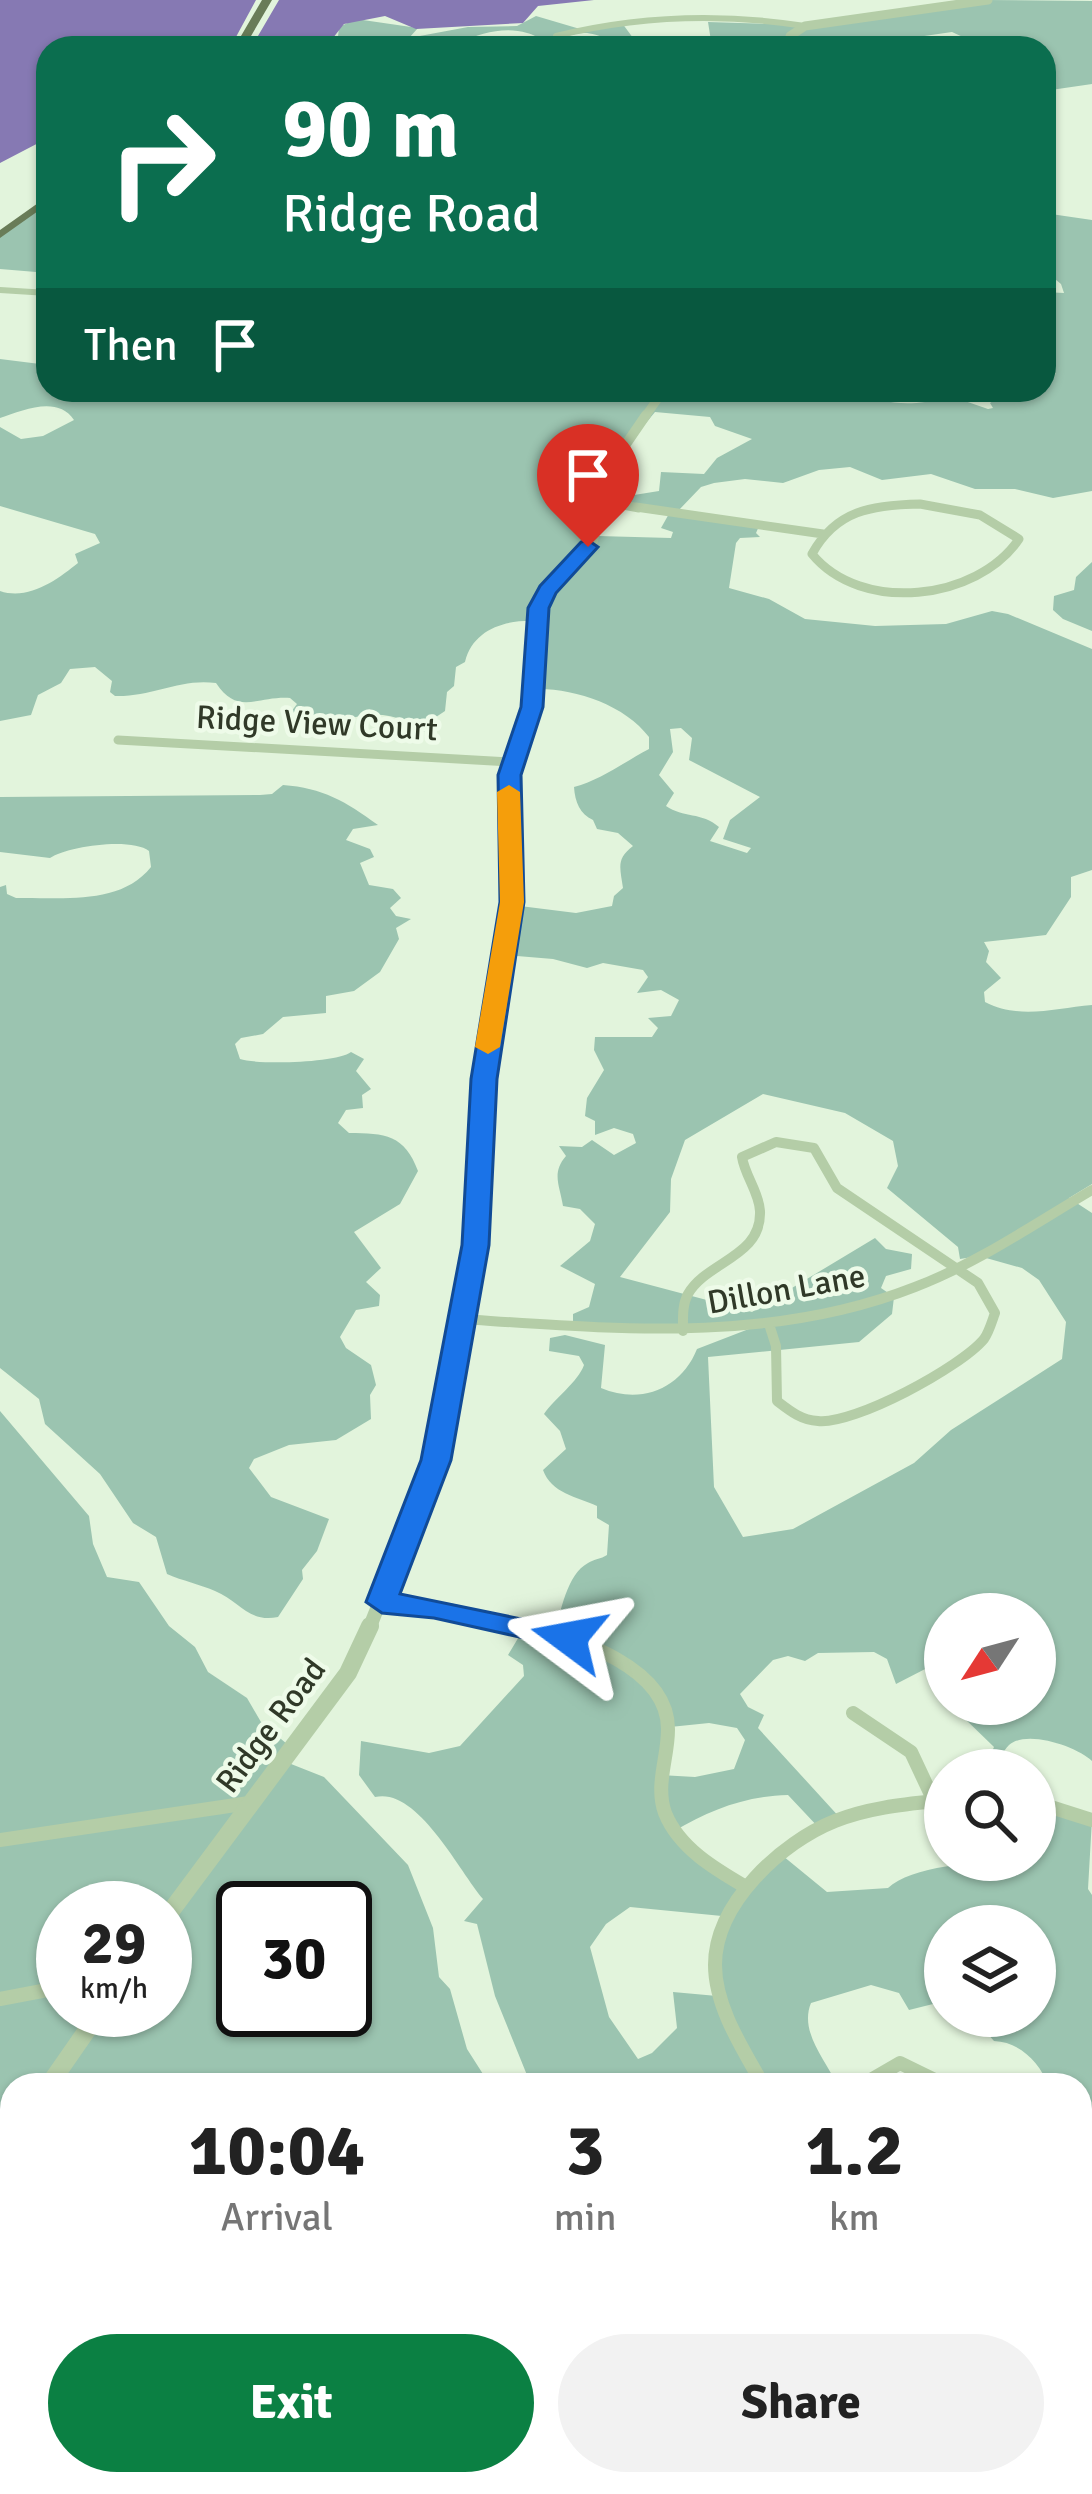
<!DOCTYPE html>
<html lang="en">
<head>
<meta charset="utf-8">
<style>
	body { margin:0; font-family:Signika,sans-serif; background:#f2f2f2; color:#222; height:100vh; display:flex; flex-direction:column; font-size:45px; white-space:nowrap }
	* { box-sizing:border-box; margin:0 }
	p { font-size:39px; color:#767676 }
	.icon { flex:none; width:66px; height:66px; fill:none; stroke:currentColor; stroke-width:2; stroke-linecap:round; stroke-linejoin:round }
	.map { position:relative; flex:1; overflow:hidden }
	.panel { position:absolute; left:0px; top:2073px; width:1092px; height:423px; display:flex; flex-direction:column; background:#fff; border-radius:36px 36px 0 0; box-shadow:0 3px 9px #0004 }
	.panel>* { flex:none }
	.guide { position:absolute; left:36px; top:36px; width:1020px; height:366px; border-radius:36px; box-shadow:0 3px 9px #0004; background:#0b6e4f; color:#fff; overflow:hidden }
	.needle { width:78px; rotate:234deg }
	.buttons { position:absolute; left:924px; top:1593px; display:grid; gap:24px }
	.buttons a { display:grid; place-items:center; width:132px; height:132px; border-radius:50%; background:#fff; box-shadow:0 3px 9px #0004; font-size:60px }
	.speed { position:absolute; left:36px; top:1881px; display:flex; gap:24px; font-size:60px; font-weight:700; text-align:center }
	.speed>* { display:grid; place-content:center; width:156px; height:156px; border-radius:50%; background:#fff; box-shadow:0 3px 9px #0004; line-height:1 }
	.speed small { font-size:30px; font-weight:400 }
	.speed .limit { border:6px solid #111; border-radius:18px; background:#fff; color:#111 }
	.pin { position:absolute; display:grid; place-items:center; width:102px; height:102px; color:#fff; margin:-123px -51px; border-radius:50% 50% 50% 0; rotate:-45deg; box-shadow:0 0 12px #0007 }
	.pin .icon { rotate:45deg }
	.me { position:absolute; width:132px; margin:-66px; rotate:283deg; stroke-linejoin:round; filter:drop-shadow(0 0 9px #0008) }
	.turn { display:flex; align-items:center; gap:42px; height:252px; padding:0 48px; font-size:54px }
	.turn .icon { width:156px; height:156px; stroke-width:2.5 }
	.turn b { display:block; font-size:84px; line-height:102px }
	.then { display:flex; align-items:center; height:114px; padding:0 48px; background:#0003; gap:24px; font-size:45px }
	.eta { display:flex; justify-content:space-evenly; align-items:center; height:204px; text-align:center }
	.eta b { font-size:72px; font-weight:800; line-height:84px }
	.cta { display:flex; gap:24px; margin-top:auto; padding:24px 48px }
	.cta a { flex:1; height:138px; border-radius:72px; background:#0b8043; color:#fff; font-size:48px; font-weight:800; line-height:138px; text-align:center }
	.cta a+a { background:#f2f2f2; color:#222 }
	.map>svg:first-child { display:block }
</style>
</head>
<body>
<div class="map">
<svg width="1092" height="2494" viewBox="0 0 1092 2494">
	<rect width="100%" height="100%" fill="#e2f4dc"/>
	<path fill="#9bc4b0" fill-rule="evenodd" d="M987,0L1092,1V84L1044,91V48H970L965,38L952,32L841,48L794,39L790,48H603L610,41C580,24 573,39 545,39C540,39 532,34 527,33C506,26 480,33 461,42L465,48H314L338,37L339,27L356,19L418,28L409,38L468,27L517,26L536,16L580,29L622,23L636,42L668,47L711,41L708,22L807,25Z
		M48,199V273L0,269V236Z
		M1044,213L1092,220V491L1053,498L1015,489H975L931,474L882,480L850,467L819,470L783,483L745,479L714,483L701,487L678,511L760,524L756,533L760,537L740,538L736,543L729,588L769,599L805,619L875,626L946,624L992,611L1008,614L1092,649V870L1071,877V897L1046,935L984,942L989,951L986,962L1001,978L984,992L985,1002C1020,1020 1055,1008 1092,1005V1184L1069,1198L1092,1213V1761C1078,1747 1027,1729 1009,1745C1003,1751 997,1763 992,1770H971L990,1756L994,1747L961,1715L969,1704H1035V1614H945V1674L929,1667L896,1684L887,1659L874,1652L818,1653L805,1661L788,1656L773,1660L740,1694L748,1707L764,1715L758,1728L842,1820L820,1829L788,1795C745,1796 710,1810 674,1831L742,1886L783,1856L827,1892L888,1888C914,1863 998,1860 1035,1860C1045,1843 1042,1825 1050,1806L1092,1819L1088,1889L1092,1895V2494H1063L1057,2484H1080V2085H1048C1040,2063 1020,2042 994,2041L972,2016H1035V1926H945V2001L909,2010L899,1993L871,1985L811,2003C799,2032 826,2060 837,2085H531L495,1996L477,1924L464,1921L483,1899C458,1869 417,1787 375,1797L359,1775L361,1741L429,1753L460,1746L524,1676L523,1665L508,1655L523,1630L555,1634C560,1613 567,1574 588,1563C594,1559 601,1559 607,1555L609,1525L597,1518V1506C577,1497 551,1493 543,1470L566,1449L560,1431L544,1414C555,1398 578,1382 584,1365L579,1356L549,1351L550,1338L565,1335L605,1345L601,1388C641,1405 681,1389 697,1349L754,1327L573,1324V1314L589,1307L595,1284L560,1266L590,1241L595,1224L580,1209L563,1206C560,1186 551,1173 566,1156L559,1146L582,1147L592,1140L614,1155L636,1143L633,1134L614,1128L595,1135V1121L585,1116L587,1098L604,1070L594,1050L595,1037H652L658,1028L648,1018L671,1016L679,1000L661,990L637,993L648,977L643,970L603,963L587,968L553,959L505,955L512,905L576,913L612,906L614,896L623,888C620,867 616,859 633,846L618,833L597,829L593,820C580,814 575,802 574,787C601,780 624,762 649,749V737C625,705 574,688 536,689L538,621C508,619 473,628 465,662L456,667L454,686L447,692L445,711L427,723L424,732L407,728L406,721C373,707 344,719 314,731L316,720L291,712L297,704L290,698C256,696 238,716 216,683C180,678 152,697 115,696L110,692L112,681L95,667L70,669L61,683L38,695L31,715L0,721V591C29,601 58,579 78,563L75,554L100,543L95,534L0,506V427L21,439L43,436L74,420C58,395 23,410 0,418V359L48,365V390H860C875,403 904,405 925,402L922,396L899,390H933L988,409L993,408L990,403L996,399L1044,390L1056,373L1044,365V292L1064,293L1061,284L1044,270ZM655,412L710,417L715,426L752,439L717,458L704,474L661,472L659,491L634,495L628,503L670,512L661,528L673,532L671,538L598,536C608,479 618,456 655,412ZM681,728L692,738L689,760L760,797L730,820L723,839L751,848L747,853L710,841L719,827C702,812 683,818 666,806L674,793L659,775L673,752L670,729ZM763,1094L845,1113L893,1141L898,1166L887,1188L958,1247L960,1259L979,1256L1022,1268L1039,1280L1066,1322L1062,1359L951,1430L914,1463L793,1529L743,1537L714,1487L708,1357L859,1342L892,1314L894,1297L881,1288L886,1276L911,1269L912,1254L886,1249L875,1238L752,1312L620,1277L670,1212L671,1179L685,1140ZM709,1723L737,1728L745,1740L734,1769L695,1777L660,1775L670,1727ZM630,1907L722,1916L717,1996L673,1992L677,2028L652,2053L638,2059L609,2017L590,1947L606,1924Z
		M1092,562V631L1063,619L1053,610L1054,596L1074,590L1076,577Z
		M283,785C323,788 345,801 378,825L353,829L346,840L370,849L374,857L360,863L369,885L393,889L401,898L390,908L396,916L411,919L396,928L399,939L380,972L354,991L326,996V1013L283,1017L263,1034L241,1038L235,1044L240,1059C258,1065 337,1063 351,1052L364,1059L356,1071L371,1089L362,1095L363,1108L346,1110L338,1123L349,1133C385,1133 405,1135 418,1171L400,1204L354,1232L381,1268L366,1282L380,1295L379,1306L356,1310L340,1337L346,1348L371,1365L376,1385L370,1395L371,1419L336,1440L289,1445L254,1459L249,1468L271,1497L329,1519L317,1551L302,1570L303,1579L278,1617C248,1623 240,1601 215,1591C199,1584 183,1581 167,1574L156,1537L133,1523L100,1474L45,1424L39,1399L0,1368V887L6,885L7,894L16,898C61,897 120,906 151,867L149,851C132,837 67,846 50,858L0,852V797L260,795L272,794Z
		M0,1411L89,1516L93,1544L107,1577L139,1582L169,1626L195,1647L208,1672L247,1698L261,1722L294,1750L286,1762L324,1777L408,1865L433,1928L439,1977L450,1989L467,2049L490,2085H12V2484H618V2494H0ZM63,1908H165V2010H63ZM243,1908H345V2010H243Z
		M668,2484H935L937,2494H671Z"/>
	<path fill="#8679b3" d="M0,0H256L230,48H48V138L0,163Z
		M279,0H594L538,6L523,23L416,29L385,16L344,24L325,48H251Z"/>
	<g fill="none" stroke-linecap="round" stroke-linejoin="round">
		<path stroke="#b4cda7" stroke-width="6" d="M556,36C637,16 722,13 805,26
			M930,48L954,39
			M0,290L48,293"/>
		<path stroke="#b4cda7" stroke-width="9" d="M602,501L639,508
			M920,504L980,515L1019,539C977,601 861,614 812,554C836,510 872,505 920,504Z
			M636,507L823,534
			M118,740L512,762"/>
		<path stroke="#b4cda7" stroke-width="10" d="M462,1319C614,1329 770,1344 915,1287C978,1263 1034,1224 1092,1190
			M683,1331C683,1319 682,1305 688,1294C707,1261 762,1257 760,1211C759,1192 745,1176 742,1157L776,1142L814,1148L837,1188L978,1283L995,1313C992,1321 989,1332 984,1339C961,1367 854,1425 818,1421C801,1420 790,1411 777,1401L776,1346L769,1324
			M382,1602L450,1608L540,1629"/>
		<path stroke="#b4cda7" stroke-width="14" d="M528,1626C577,1639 669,1667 668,1730C668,1758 655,1785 665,1813C679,1848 715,1869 746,1887
			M853,1713L911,1752L934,1801
			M1035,1802L1092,1820
			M0,1840L249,1803
			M0,1999L63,1987
			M763,2085C743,2049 715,2007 715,1965C715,1903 782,1842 835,1821C870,1807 908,1804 945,1800
			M845,2085L869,2081
			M873,2085L869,2081L900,2063L945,2085
			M937,2484L939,2494
			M297,2494L302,2484"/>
		<path stroke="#b4cda7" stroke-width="9" d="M789,48L790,36L805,26L988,0
			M644,418L664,390"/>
		<path stroke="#b4cda7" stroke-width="10" d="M504,950L512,902L510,775L532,707L539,608L547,591L593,541L609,469L646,415"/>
		<path stroke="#b4cda7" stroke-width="14" d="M369,1629L436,1460L481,1206L484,1079L505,947"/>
		<path stroke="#b4cda7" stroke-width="18" d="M165,1919L348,1673L370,1626
			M49,2085L101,2010
			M0,2154L12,2137"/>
		<path fill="#697c58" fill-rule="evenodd" d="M262,0H272L244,48H234Z
			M48,196V204L0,238V230Z"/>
	</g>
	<path fill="#1a73e8" stroke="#114b97" stroke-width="3" d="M588,540L598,547L556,593L549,608L543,707L521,775L524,902L497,1079L489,1245L451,1460L400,1594L580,1631L585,1638L580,1645L569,1648L434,1618L382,1613L366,1602L421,1460L462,1245L471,1079L500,902L498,775L521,707L528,608L540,586L581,542Z"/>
	<path fill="#f59e0b" d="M509,785L520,792L524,902L500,1047L488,1054L475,1047L500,902L497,792Z"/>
	<g text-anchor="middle" stroke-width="9" stroke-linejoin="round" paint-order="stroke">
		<g font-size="33" fill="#303928" stroke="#eefbe9">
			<text transform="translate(317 722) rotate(3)" y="12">Ridge View Court</text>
			<text transform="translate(786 1288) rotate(-10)" y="12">Dillon Lane</text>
			<text transform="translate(270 1725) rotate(-53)" y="12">Ridge Road</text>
		</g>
	</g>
</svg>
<div class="buttons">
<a><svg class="needle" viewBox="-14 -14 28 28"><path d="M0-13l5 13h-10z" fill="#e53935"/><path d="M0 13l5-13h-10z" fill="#767676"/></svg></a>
<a><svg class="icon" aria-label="search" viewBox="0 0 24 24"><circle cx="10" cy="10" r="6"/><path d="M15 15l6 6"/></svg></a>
<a><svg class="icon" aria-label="layers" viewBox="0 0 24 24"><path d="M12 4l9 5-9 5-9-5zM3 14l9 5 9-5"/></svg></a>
</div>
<div class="speed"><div>29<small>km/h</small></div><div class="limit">30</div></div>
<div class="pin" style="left:588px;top:547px;background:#d93025"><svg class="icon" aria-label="arrive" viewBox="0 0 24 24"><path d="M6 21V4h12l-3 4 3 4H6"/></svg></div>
<svg class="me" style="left:569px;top:1638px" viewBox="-20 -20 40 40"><path d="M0-17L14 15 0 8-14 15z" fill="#1a73e8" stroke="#fff" stroke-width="4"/></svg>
<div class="guide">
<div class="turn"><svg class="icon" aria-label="right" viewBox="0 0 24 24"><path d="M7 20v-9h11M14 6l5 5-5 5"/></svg><div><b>90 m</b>Ridge Road</div></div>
<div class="then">Then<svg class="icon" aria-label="arrive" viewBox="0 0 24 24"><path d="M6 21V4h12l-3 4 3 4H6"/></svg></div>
</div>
<section class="panel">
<div class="eta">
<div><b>10:04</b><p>Arrival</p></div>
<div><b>3</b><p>min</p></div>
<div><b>1.2</b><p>km</p></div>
</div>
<div class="cta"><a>Exit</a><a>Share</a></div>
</section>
</div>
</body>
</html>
